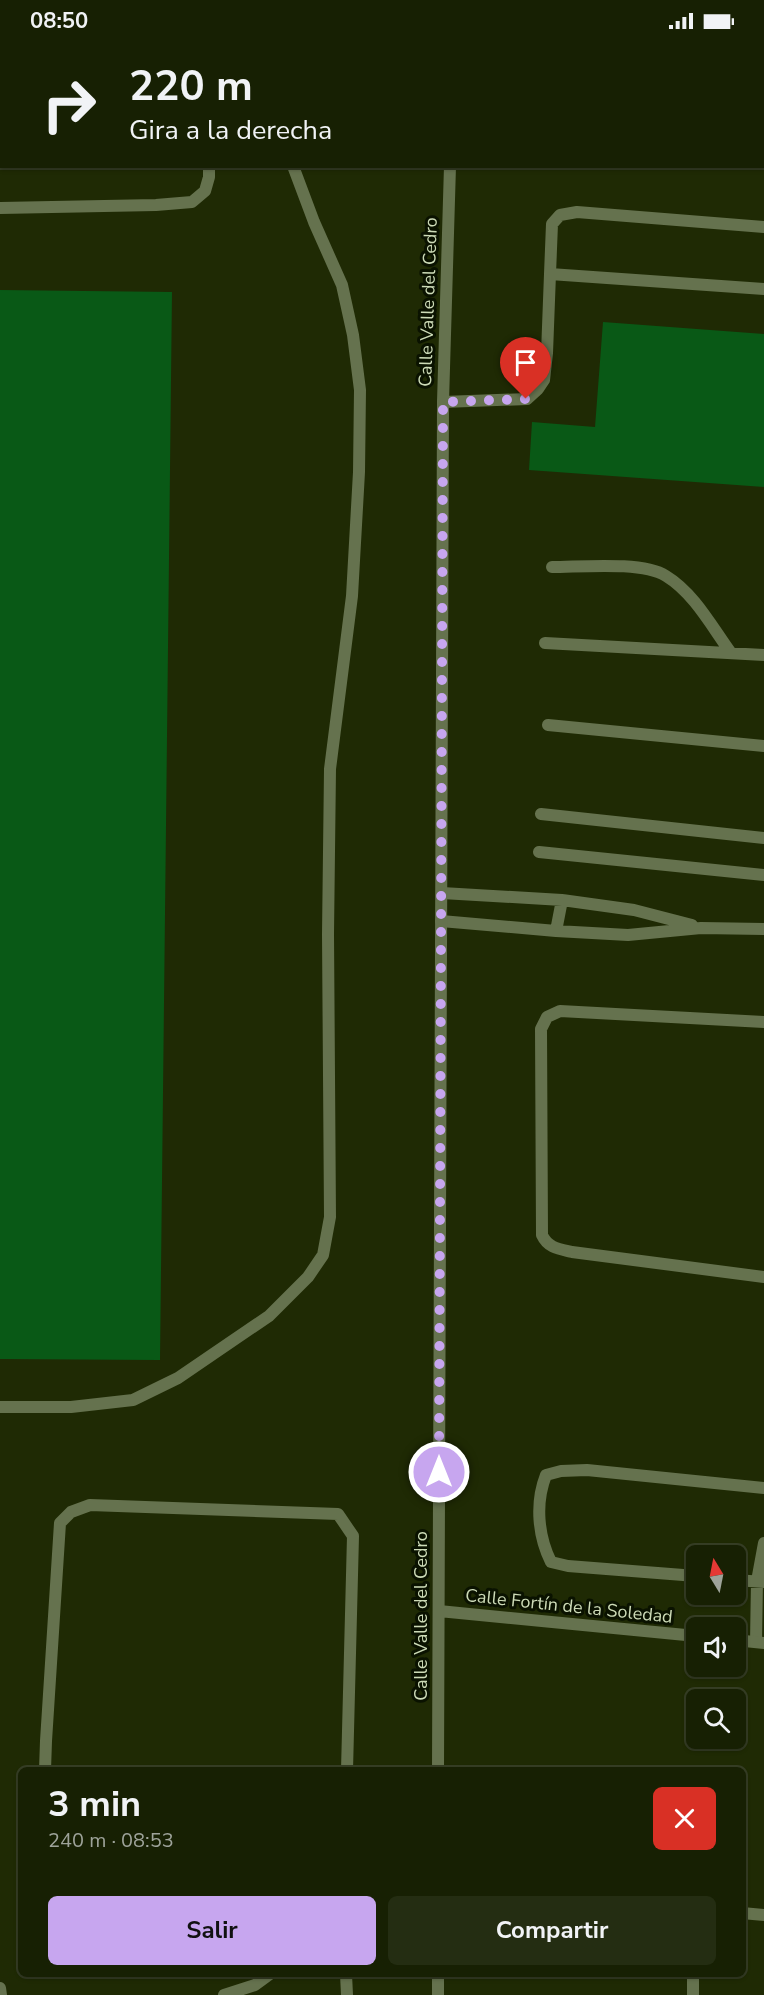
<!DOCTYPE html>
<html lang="es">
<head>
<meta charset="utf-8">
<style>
	body { margin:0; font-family:"Nunito Sans",sans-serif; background:#242d12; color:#f1f3f6; height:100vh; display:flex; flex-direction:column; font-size:22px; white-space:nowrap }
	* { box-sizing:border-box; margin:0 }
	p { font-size:20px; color:#9ea39a }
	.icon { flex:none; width:33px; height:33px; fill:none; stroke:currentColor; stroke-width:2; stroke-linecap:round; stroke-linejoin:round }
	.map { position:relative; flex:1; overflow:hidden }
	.panel { position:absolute; left:18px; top:1725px; width:728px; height:210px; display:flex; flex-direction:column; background:#172003; border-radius:9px; box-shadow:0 2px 4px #0004,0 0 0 2px #363e25 }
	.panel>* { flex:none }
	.guide { position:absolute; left:0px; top:0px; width:765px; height:126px; box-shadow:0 2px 4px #0004,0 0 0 2px #363e25; background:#172003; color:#f1f3f6; overflow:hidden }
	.needle { width:39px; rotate:350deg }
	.buttons { position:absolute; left:686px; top:1503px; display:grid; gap:12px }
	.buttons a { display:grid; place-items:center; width:60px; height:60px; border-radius:9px; background:#172003; box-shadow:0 2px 4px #0004,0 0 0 2px #363e25; font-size:30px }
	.pin { position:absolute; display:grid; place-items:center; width:51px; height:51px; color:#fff; margin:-62px -26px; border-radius:50% 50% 50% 0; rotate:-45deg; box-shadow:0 0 6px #0007 }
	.pin .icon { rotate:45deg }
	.me { position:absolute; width:66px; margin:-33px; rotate:0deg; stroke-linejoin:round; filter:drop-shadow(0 0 4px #0008) }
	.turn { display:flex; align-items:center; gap:21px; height:126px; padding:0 30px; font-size:27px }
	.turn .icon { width:78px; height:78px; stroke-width:2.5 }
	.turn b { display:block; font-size:42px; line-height:51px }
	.round { display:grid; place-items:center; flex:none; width:63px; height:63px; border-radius:9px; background:#242d12 }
	.summary { display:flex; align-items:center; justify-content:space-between; height:102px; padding:0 30px }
	h1 { font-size:36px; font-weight:700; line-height:45px }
	.cta { display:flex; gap:12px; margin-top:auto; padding:12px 30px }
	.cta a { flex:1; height:69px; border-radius:9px; background:#c7a6ef; color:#111; font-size:24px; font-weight:700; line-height:69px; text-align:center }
	.cta a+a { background:#242d12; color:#f1f3f6 }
	.status { display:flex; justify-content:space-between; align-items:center; height:42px; padding:0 30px; background:#172003; direction:ltr }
	.status svg { height:16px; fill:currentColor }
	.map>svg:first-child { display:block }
</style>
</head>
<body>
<div class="status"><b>08:50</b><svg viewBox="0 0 49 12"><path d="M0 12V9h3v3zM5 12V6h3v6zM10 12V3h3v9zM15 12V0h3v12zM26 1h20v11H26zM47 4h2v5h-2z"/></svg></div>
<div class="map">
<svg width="764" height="1953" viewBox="0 0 764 1953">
	<rect width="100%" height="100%" fill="#1f2a04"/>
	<path fill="#095916" d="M0,248L172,250L160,1318L0,1317Z
		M603,280L764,292V445L529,428L532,380L595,385Z"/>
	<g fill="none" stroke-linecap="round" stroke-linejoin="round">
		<path stroke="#65724e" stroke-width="12" d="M0,166L156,163L192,160L205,149L209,135V124
			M550,232L552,182L560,173L577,170L764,185
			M443,360L527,357L538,347L544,338L547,311L550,232L764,247
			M552,525C581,525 642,519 666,534C694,551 712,585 731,611
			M545,601L764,613
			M548,683L764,704
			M541,772L764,796
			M539,810L764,833
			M442,851L562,858L634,868L692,883
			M441,879L556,889L628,893L701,886L764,887
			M556,889L562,858
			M764,980L560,969L547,975L541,987L542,1193C548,1206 559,1207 572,1210L764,1235
			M0,1365H71L133,1358L178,1336L269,1274L308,1235L323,1213L330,1175L328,892L330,727L352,554L359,430L360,348L353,293L342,243L314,180L293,124
			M696,1534L568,1524L551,1520C538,1494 535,1461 546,1433L561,1429L587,1428L764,1446
			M735,1538L764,1540
			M756,1600L757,1539L764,1501
			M45,1728L46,1699L60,1481L71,1470L90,1463L338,1472L353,1494L347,1728
			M346,1932L347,1953
			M0,1946L1,1953
			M224,1953L255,1943L270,1932"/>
		<path stroke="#65724e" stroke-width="12" d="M742,1871L764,1873
			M693,1932V1953"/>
		<path stroke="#65724e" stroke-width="12" d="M454,2V0
			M439,1569L696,1594
			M735,1598L764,1601
			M438,1728L443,360L450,124
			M438,1932V1953"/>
		<path stroke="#a4bf74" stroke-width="15" d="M621,0L637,2
			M0,43H2"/>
	</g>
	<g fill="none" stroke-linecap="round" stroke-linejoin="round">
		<path stroke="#c7a6ef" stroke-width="10" stroke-dasharray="0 18" d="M439,1430L443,360L526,357"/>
	</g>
	<g text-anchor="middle" stroke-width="6" stroke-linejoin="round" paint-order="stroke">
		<g font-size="18" fill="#cddbb7" stroke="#0a1200">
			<text transform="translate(428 260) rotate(-88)" y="6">Calle Valle del Cedro</text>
			<text transform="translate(569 1564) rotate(6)" y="6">Calle Fortín de la Soledad</text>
			<text transform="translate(421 1574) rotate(-90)" y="6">Calle Valle del Cedro</text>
		</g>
	</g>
</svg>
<div class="buttons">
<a><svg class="needle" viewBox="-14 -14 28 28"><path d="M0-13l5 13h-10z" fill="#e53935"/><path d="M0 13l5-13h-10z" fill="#9ea39a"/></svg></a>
<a><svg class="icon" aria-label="sound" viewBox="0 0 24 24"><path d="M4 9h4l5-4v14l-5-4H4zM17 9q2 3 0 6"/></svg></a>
<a><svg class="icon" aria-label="search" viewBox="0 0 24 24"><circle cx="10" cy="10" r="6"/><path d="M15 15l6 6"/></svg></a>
</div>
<div class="pin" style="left:526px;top:357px;background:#d93025"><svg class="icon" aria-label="arrive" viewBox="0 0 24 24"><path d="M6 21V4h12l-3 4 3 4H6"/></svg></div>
<svg class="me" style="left:439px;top:1430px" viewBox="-20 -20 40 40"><circle r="17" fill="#c7a6ef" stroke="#fff" stroke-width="3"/><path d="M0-11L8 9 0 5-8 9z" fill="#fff"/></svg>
<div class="guide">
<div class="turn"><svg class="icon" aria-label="right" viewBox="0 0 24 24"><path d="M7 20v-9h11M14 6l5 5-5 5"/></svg><div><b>220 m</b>Gira a la derecha</div></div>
</div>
<section class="panel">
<div class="summary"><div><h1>3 min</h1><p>240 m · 08:53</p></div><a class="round" style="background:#d93025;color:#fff"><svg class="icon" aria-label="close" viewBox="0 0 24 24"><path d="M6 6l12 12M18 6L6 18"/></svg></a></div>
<div class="cta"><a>Salir</a><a>Compartir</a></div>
</section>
</div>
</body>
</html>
